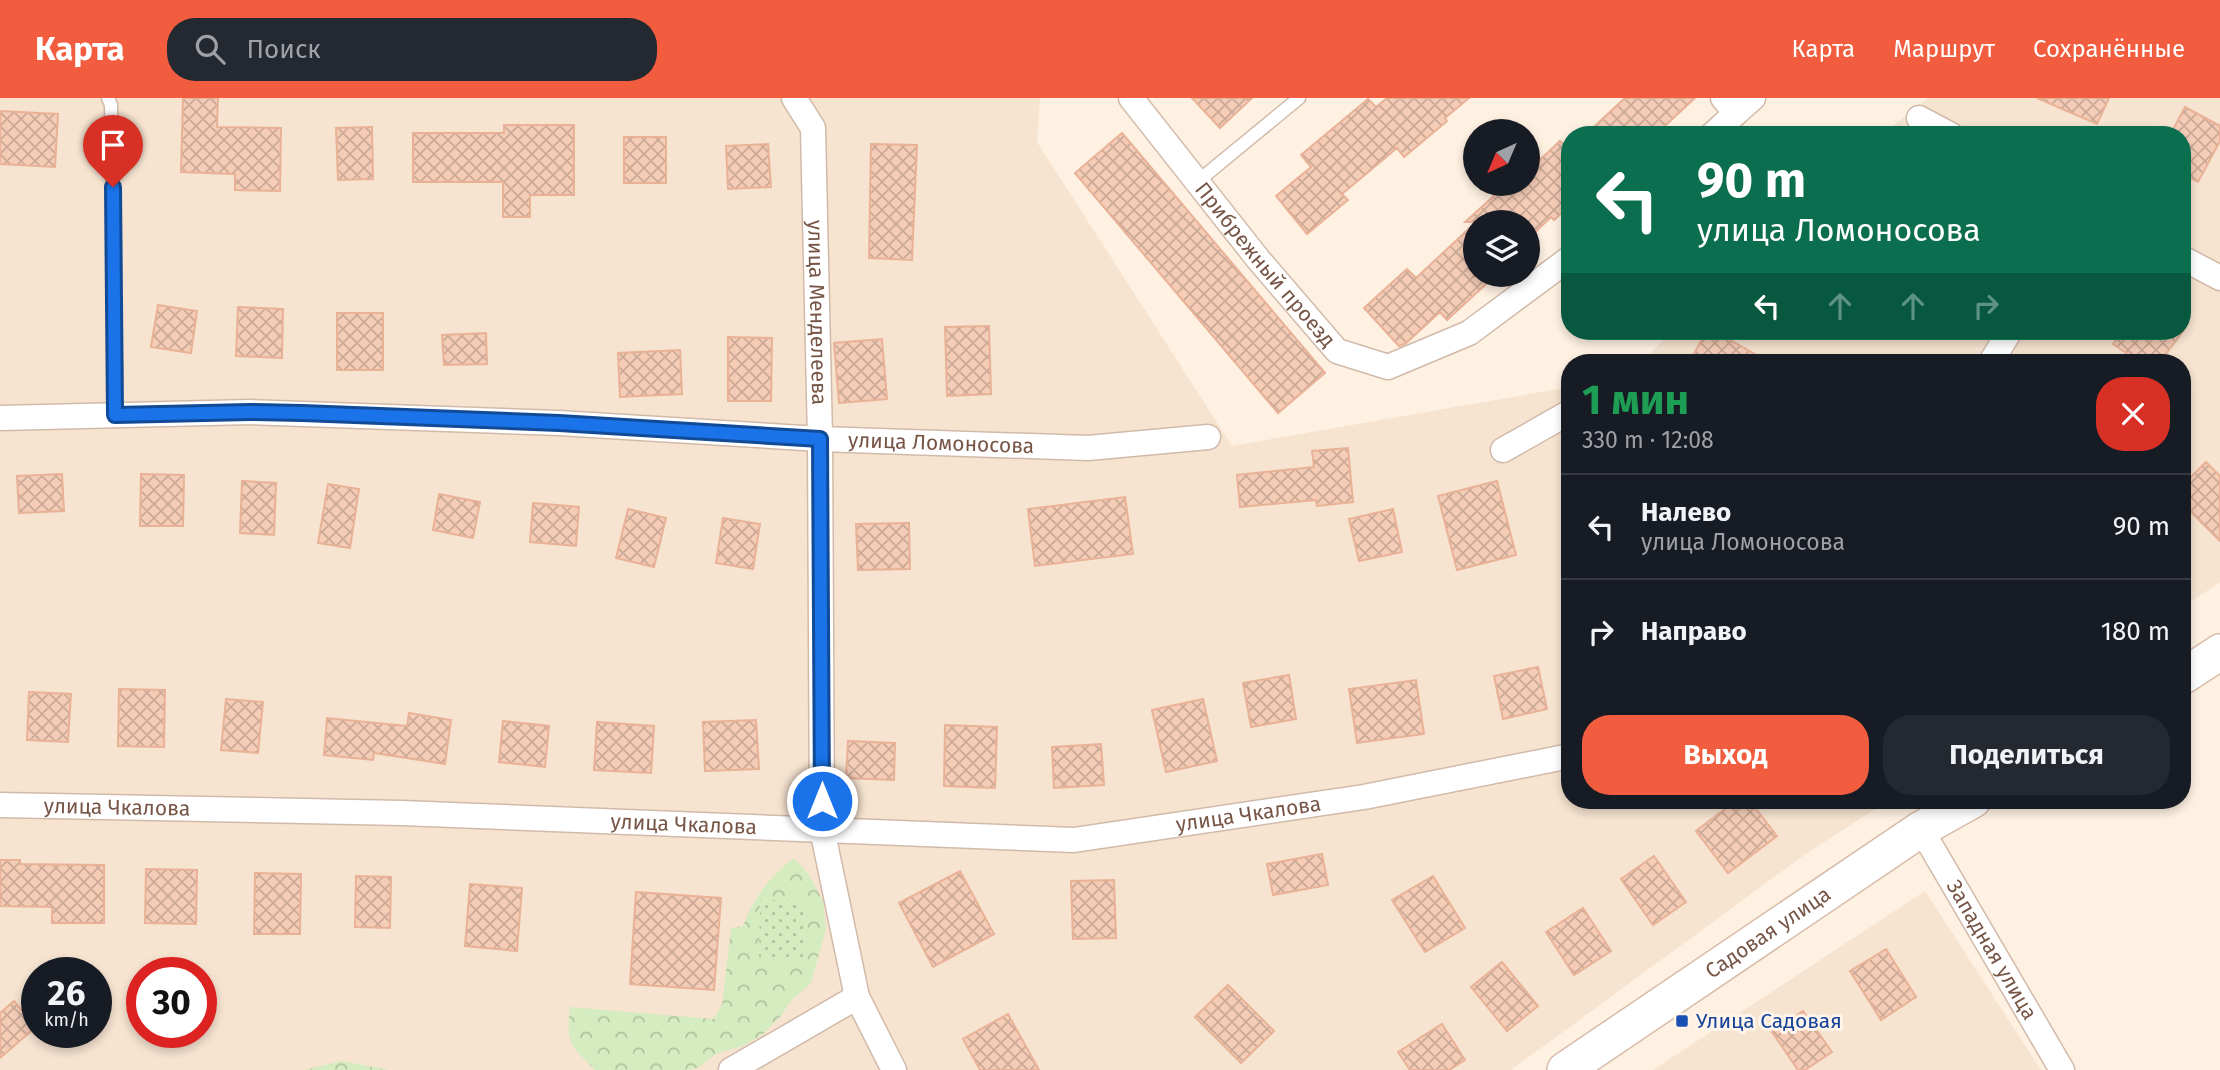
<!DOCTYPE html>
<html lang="ru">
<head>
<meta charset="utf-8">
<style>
	body { margin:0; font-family:"Fira Sans",sans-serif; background:#242831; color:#f1f3f6; height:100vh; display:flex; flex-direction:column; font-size:26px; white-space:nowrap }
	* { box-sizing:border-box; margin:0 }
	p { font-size:23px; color:#9ea1a6 }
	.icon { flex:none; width:38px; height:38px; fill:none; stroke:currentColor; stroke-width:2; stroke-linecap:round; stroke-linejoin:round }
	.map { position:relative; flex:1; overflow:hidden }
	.details { position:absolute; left:1561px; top:256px; width:630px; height:455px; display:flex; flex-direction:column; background:#171b24; border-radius:28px; box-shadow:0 4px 10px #0003 }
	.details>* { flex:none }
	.guide { position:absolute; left:1561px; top:28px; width:630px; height:214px; border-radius:28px; box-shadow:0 4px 10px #0003; background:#0b6e4f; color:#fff; overflow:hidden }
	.needle { width:46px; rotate:224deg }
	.controls { position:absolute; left:1463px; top:21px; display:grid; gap:14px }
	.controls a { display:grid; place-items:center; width:77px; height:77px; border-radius:50%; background:#171b24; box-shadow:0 4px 10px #0003; font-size:35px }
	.speed { position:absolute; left:21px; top:859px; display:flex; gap:14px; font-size:35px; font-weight:700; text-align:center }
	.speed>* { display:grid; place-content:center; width:91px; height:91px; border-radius:50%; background:#171b24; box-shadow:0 4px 10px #0003; line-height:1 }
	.speed small { font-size:18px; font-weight:400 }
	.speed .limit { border:10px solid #d22; background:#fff; color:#111 }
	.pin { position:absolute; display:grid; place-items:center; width:60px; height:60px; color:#fff; margin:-72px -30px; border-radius:50% 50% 50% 0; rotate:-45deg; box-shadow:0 0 7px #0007 }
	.pin .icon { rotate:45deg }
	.me { position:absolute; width:77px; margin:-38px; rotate:0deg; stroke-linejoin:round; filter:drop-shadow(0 0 5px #0008) }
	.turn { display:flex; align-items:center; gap:24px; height:147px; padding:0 21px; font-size:32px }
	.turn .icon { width:91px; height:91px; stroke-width:2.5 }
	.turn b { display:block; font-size:49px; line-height:60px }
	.lanes { display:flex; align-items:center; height:66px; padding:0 21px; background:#0003; justify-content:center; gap:35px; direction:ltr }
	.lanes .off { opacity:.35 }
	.round { display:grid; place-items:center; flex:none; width:74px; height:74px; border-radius:28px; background:#242831 }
	.overview { display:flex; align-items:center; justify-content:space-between; height:119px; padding:0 21px }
	h1 { font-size:42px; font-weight:700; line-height:52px; color:#1e9e55 }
	.button { display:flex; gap:14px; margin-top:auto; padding:14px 21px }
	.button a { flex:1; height:80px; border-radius:28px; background:#f15d3e; color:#fff; font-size:28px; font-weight:700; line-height:80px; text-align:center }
	.button a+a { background:#242831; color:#f1f3f6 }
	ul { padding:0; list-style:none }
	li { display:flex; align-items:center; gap:21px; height:105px; padding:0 21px; border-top:2px solid #363941 }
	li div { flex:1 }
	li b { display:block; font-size:26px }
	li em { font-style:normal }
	header { display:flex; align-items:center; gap:42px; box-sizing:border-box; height:98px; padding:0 35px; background:#f15d3e; color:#fff }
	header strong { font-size:33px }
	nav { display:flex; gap:38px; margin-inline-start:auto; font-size:24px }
	.search { width:490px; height:63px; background:#242831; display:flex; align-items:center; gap:18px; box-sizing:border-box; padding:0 24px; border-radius:28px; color:#9ea1a6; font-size:26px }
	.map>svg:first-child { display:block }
</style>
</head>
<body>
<header>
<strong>Карта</strong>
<div class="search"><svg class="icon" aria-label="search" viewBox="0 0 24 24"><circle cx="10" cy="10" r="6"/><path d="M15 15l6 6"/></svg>Поиск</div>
<nav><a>Карта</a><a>Маршрут</a><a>Сохранённые</a></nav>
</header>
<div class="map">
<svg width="2220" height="972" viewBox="0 0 2220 972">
	<defs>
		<pattern id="forest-crowns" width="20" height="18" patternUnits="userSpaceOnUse" patternTransform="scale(1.75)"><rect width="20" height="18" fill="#d4ecbf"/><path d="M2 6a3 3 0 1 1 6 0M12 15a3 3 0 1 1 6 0" fill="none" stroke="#b1c29d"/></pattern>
		<pattern id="park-dots" width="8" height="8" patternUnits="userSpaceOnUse" patternTransform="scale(1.75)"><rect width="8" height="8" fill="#d4ecbf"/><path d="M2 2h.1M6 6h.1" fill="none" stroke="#b1c29d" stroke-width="1.8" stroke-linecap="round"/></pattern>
		<pattern id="building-cross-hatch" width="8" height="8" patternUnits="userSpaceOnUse" patternTransform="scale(1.75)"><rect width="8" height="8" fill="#f5cdb7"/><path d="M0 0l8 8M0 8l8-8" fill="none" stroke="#cba997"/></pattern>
	</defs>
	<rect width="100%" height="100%" fill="#fef1e2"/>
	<path fill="#f6e3d0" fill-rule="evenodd" d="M0,0H1040L1037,44L1232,348L1570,289V702H1889L1807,755L1511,972H0ZM37,875H96V934H37ZM142,875H201V934H142Z
		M1928,0H2220V484L2182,510V264H1642L1672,233H2182V37H1882Z
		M1925,793L2041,972H1653Z"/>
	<path fill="url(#forest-crowns)" d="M794,760L809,777L823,803L826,831L811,885L791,903L780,919L763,936L743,948L718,955L697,970L688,972H595C570,947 566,946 570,909L714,921L722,907L731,830L743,828C753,800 770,778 794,760Z
		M342,963L388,972H304Z"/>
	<path fill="url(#park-dots)" d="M760,802L806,803L805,862L759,861Z"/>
	<path fill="url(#building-cross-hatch)" stroke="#e9b297" stroke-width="2" d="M183,0H218L217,29L281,30L280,93L235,92V76L181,74Z
		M1192,0H1252L1220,30Z
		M1387,0H1469L1445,20L1447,23L1404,59L1397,50L1342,96L1348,102L1307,136L1276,98L1311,69L1301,57L1368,1L1376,9Z
		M1625,0H1695L1655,37H1585Z
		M2037,0H2109L2097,26Z
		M2185,9L2220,28V43L2198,84L2182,76V37H2170Z
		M0,13L58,16L55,69L0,66Z
		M504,27H574V97H530V119H503V84H413V35H504Z
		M372,29L373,81L338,82L336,30Z
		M1122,35L1325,275L1278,315L1075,75Z
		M624,39H666V85H624Z
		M1560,43L1570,53V107L1554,122L1551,119L1528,141V124H1465L1507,86H1528V73Z
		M768,46L771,89L728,91L726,48Z
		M871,46L917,47L912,162L869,160Z
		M1475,125V177H1496L1447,222L1440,214L1405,246L1399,248L1364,210L1407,171L1416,180Z
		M158,207L197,213L191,255L151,249Z
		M238,209L283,211L282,260L236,258Z
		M337,215H383V272H337Z
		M989,228L991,296L947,298L945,229Z
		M1707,233H1714L1769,264H1689Z
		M2123,233H2183L2160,264H2139L2113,246Z
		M486,235L487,266L444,267L442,237Z
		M728,239L772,240L771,303H728Z
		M882,241L887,301L839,305L834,245Z
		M680,252L682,296L620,299L618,255Z
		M1348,350L1353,404L1317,408L1316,402L1240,409L1237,377L1314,369L1312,353Z
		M2206,364L2220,378V443L2182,405V388Z
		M62,376L64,413L19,415L17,378Z
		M141,376L184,377L183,428H140Z
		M242,383L276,385L274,437L240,435Z
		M1497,383L1516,457L1457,472L1438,398Z
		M328,386L359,391L350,450L318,445Z
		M439,396L480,404L473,440L433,432Z
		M1125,399L1133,456L1035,468L1028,411Z
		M533,405L579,409L576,448L530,444Z
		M628,411L666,420L654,469L616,460Z
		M1393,411L1402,454L1359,463L1349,421Z
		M723,420L760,426L753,471L716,465Z
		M909,425L910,471L858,472L856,426Z
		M1538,569L1547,611L1503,621L1494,578Z
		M1289,577L1296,621L1251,629L1243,585Z
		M1416,582L1424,636L1357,645L1349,591Z
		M119,591L165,592L164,649L118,648Z
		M29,594L71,596L68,644L27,642Z
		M226,601L263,604L258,655L221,652Z
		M1203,601L1217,663L1166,674L1152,612Z
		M409,615L451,622L445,666L374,655L373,662L324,657L327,620L407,628Z
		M756,622L759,671L705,673L703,624Z
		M503,623L549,628L545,669L499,664Z
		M597,624L654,628L651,675L594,672Z
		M945,627L997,629L995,690L944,688Z
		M848,643L895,645L894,682L846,680Z
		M1101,646L1104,687L1054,690L1052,649Z
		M1737,702H1749L1777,738L1728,775L1696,733Z
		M1322,756L1328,787L1273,797L1267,766Z
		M1654,758L1686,804L1653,827L1621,781Z
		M0,762H20V766L104,767V825H52V809L0,808Z
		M146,771L197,772L196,826L145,825Z
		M960,773L994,836L933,869L899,805Z
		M255,775L301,776L300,836H254Z
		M356,778L391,779L390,830L355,829Z
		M1433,778L1465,830L1425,854L1392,802Z
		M1114,782L1116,840L1073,841L1071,783Z
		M470,786L522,790L517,853L465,848Z
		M636,794L721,800L714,892L630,886Z
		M1583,810L1611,853L1574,877L1546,834Z
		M1886,851L1916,899L1881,922L1850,873Z
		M1502,864L1538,908L1507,933L1471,889Z
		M1228,887L1274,933L1241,965L1195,919Z
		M14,903L36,929L0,960V915Z
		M1803,913L1832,954L1805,972H1798L1772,934Z
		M1008,916L1039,972H980L963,941Z
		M1442,926L1465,962L1449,972H1410L1398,954Z"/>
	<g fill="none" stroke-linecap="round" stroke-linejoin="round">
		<defs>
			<path id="lane" d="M108,0L111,7L116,279L115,317
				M1197,84L1299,0"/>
			<g id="street">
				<path id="s1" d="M794,0L813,30L820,341L822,731L857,899L894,972"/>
				<path id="s2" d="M1131,0L1258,161L1337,253L1388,269L1469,235L1570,160"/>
				<path d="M1723,0L1736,15L1753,0"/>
				<path d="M1919,20L1951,37"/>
				<path d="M1712,37L1736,15"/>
				<path d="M2182,160L2220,180"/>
				<path d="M1991,264L2010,233"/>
				<path id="s3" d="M0,320L250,314L559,325L820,341L1088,350L1208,339"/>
				<path d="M1503,352L1570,314"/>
				<path id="s4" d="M0,707L402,715L1074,742L1364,699L1570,658"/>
				<path id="s5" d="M1921,731L2062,972"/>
				<path d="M731,972L857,899"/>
			</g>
			<g id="secondary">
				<path d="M2182,579L2220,554"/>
				<path id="s6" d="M1565,972L1921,731L1973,702"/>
			</g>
		</defs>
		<use href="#lane" stroke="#d2baaa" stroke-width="15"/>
		<use href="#street" stroke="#d2baaa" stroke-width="27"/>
		<use href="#secondary" stroke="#d8bba9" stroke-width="38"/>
		<use href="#lane" stroke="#fff" stroke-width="12"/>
		<use href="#street" stroke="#fff" stroke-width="24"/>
		<use href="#secondary" stroke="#fff" stroke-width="35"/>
	</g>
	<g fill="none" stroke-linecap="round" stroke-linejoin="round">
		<defs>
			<path id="route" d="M113,89L115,317L250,314L302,315L559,325L820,341L822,703"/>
		</defs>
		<use href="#route" stroke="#114b97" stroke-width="18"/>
		<use href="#route" stroke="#1a73e8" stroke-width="12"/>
	</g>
	<rect fill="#1a4fb4" stroke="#fff5ea" stroke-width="2.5" x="1675" y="916" width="14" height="14" rx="3.5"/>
	<g text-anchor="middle" stroke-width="6" stroke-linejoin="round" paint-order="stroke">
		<g font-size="21" fill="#775546" stroke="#fff5ea">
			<text dy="7" stroke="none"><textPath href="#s2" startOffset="214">Прибрежный проезд</textPath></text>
			<text dy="7" stroke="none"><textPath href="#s1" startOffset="220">улица Менделеева</textPath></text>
			<text dy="7" stroke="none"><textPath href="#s3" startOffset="942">улица Ломоносова</textPath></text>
			<text dy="7" stroke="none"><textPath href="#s4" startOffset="117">улица Чкалова</textPath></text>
			<text dy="7" stroke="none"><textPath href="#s4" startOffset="1251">улица Чкалова</textPath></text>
			<text dy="7" stroke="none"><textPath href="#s4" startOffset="684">улица Чкалова</textPath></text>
			<text dy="7" stroke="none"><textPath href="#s6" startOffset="245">Садовая улица</textPath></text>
			<text dy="7" stroke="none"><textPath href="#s5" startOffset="140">Западная улица</textPath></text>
		</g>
		<g font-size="21" fill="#164399" stroke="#fff5ea" text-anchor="start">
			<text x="1696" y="930">Улица Садовая</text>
		</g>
	</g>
</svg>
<div class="controls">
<a><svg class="needle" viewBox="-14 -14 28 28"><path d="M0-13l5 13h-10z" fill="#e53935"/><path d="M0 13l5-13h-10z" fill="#9ea1a6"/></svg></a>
<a><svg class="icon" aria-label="layers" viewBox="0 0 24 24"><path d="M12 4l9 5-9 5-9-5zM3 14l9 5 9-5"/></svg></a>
</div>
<div class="speed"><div>26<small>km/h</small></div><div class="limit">30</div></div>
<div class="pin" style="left:113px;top:89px;background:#d93025"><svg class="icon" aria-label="arrive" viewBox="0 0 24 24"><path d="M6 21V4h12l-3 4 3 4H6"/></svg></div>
<svg class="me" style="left:822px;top:703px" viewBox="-20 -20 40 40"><circle r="17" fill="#1a73e8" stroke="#fff" stroke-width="3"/><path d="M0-11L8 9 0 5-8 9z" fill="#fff"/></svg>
<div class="guide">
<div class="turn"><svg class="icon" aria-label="left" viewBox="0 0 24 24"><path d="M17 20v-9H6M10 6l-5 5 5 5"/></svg><div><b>90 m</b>улица Ломоносова</div></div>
<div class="lanes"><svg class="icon" aria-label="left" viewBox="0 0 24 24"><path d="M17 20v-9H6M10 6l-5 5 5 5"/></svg><svg class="icon off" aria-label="ahead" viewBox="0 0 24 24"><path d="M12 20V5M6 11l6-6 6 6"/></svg><svg class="icon off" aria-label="ahead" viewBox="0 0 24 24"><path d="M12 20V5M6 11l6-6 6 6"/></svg><svg class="icon off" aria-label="right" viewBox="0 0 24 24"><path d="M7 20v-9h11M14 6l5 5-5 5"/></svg></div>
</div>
<section class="details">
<div class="overview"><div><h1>1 мин</h1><p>330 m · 12:08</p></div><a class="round" style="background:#d93025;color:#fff"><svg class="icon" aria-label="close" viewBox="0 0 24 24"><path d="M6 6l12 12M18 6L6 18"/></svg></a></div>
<ul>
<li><svg class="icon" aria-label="left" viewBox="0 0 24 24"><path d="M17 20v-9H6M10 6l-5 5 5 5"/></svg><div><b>Налево</b><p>улица Ломоносова</p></div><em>90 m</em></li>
<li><svg class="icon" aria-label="right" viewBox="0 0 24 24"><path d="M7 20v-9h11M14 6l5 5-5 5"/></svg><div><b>Направо</b></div><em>180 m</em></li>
</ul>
<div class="button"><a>Выход</a><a>Поделиться</a></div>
</section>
</div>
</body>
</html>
